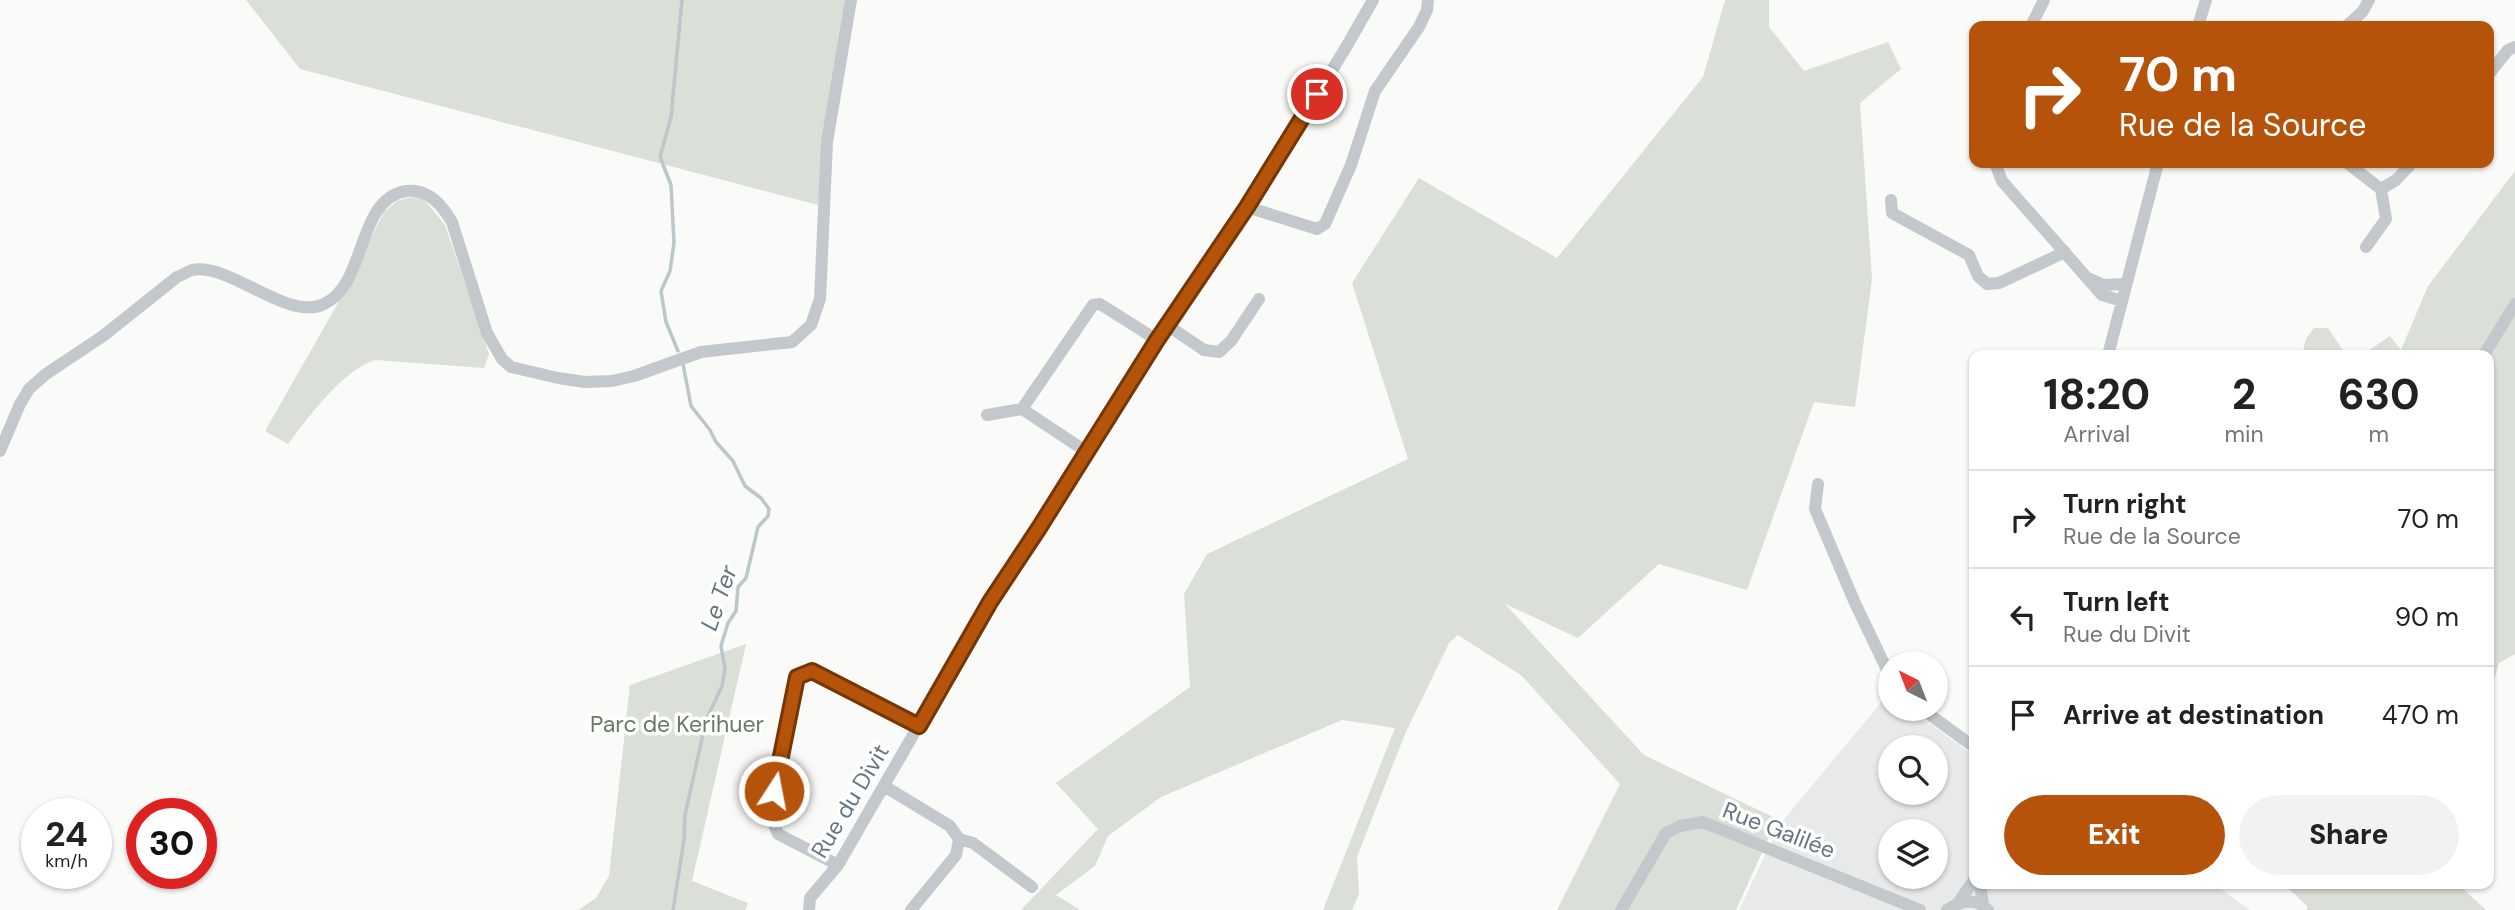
<!DOCTYPE html>
<html lang="en">
<head>
<meta charset="utf-8">
<style>
	body { margin:0; font-family:"DM Sans",sans-serif; background:#f2f2f2; color:#222; height:100vh; display:flex; flex-direction:column; font-size:26px; white-space:nowrap }
	* { box-sizing:border-box; margin:0 }
	p { font-size:23px; color:#767676 }
	.icon { flex:none; width:38px; height:38px; fill:none; stroke:currentColor; stroke-width:2; stroke-linecap:round; stroke-linejoin:round }
	.map { position:relative; flex:1; overflow:hidden }
	.side { position:absolute; left:1969px; top:350px; width:525px; height:539px; display:flex; flex-direction:column; background:#fff; border-radius:14px; box-shadow:0 2px 5px #0004 }
	.side>* { flex:none }
	.guide { position:absolute; left:1969px; top:21px; width:525px; height:147px; border-radius:14px; box-shadow:0 2px 5px #0004; background:#b45309; color:#fff; overflow:hidden }
	.needle { width:46px; rotate:318deg }
	.tools { position:absolute; left:1878px; top:651px; display:grid; gap:14px }
	.tools a { display:grid; place-items:center; width:70px; height:70px; border-radius:50%; background:#fff; box-shadow:0 2px 5px #0004; font-size:35px }
	.speed { position:absolute; left:21px; top:798px; display:flex; gap:14px; font-size:35px; font-weight:700; text-align:center }
	.speed>* { display:grid; place-content:center; width:91px; height:91px; border-radius:50%; background:#fff; box-shadow:0 2px 5px #0004; line-height:1 }
	.speed small { font-size:18px; font-weight:400 }
	.speed .limit { border:10px solid #d22; background:#fff; color:#111 }
	.pin { position:absolute; display:grid; place-items:center; width:60px; height:60px; color:#fff; margin:-30px; border:4px solid #fff; border-radius:50%; box-shadow:0 2px 7px #0007 }
	.me { position:absolute; width:77px; margin:-38px; rotate:11deg; stroke-linejoin:round; filter:drop-shadow(0 0 5px #0008) }
	.turn { display:flex; align-items:center; gap:24px; height:147px; padding:0 35px; font-size:32px }
	.turn .icon { width:91px; height:91px; stroke-width:2.5 }
	.turn b { display:block; font-size:49px; line-height:60px }
	.eta { display:flex; justify-content:space-evenly; align-items:center; height:119px; text-align:center }
	.eta b { font-size:42px; font-weight:800; line-height:49px }
	.primary-button { display:flex; gap:14px; margin-top:auto; padding:14px 35px }
	.primary-button a { flex:1; height:80px; border-radius:42px; background:#b45309; color:#fff; font-size:28px; font-weight:800; line-height:80px; text-align:center }
	.primary-button a+a { background:#f2f2f2; color:#222 }
	ul { padding:0; list-style:none }
	li { display:flex; align-items:center; gap:21px; height:98px; padding:0 35px; border-top:2px solid #e0e0e0 }
	li div { flex:1 }
	li b { display:block; font-size:26px }
	li em { font-style:normal }
	.map>svg:first-child { display:block }
</style>
</head>
<body>
<div class="map">
<svg width="2515" height="910" viewBox="0 0 2515 910">
	<rect width="100%" height="100%" fill="#fafaf8"/>
	<path fill="#e8e9e9" fill-rule="evenodd" d="M1889,693L1890,709H1910L1974,756V884H2214L2250,910H1739L1780,824ZM1890,747H1936V793H1890ZM1890,831H1936V877H1890Z"/>
	<path fill="#dadfd7" d="M246,0H846L818,205L300,69Z
		M1725,0H1769V27L1804,71L1888,42L1901,69L1860,103L1872,279L1855,407L1814,402L1747,590L1659,564L1578,638L1505,604L1644,755L1777,819L1736,910H1557L1620,784L1522,676L1458,635L1449,643L1405,734L1357,857L1359,894L1352,910H1323L1395,728L1342,720L1161,797L1108,836L1095,866L1056,895L1080,910H1021L1098,829L1056,783L1190,687L1184,594L1207,554L1408,459L1352,283L1419,178L1557,258L1703,77Z
		M2515,171V654L2499,663L2489,698L2488,355H2362L2390,336L2401,350L2428,286Z
		M412,197L423,198L445,225L489,354L484,368L376,360C344,368 308,418 288,444L265,431L338,303L384,212L397,201Z
		M2314,328H2328L2346,355H2302L2306,339Z
		M746,644L692,881L748,903L745,910H578L596,898L609,876L630,685Z
		M2284,884H2458L2486,910H2306L2308,907Z"/>
	<g fill="none" stroke-linecap="round" stroke-linejoin="round">
		<path stroke="#bbc7cb" stroke-width="3.5" d="M678,351L666,322L661,291L670,271L674,243L671,185L660,157L671,117L682,0
			M673,910L684,840L685,815L703,734L709,714L722,686L725,669L721,646L728,623L736,611L738,587L746,578L758,527L768,516L769,509L761,498L745,486L733,461L716,442L710,430L691,406L683,364"/>
		<path stroke="#c3c8cc" stroke-width="12" d="M2031,26L2044,0
			M2198,26L2206,0
			M2347,26L2363,11L2369,0
			M2488,75L2508,50L2515,47
			M1995,163L2002,181L2102,295L2122,301
			M2347,163L2381,189
			M1891,200L1892,213L1969,255L1978,276L1987,284L1999,283L2065,252
			M1247,207L1317,229L1325,224L1351,165L1375,91L1419,27L1427,10L1428,0
			M2366,247L2386,219L2381,189L2396,180L2412,163
			M2090,279L2103,285L2126,284
			M1167,325L1204,350L1219,352L1231,341L1259,299
			M2108,355L2158,163
			M2484,355L2515,304
			M987,415L1022,409
			M0,451L20,404L29,389L46,374L103,336L177,277C182,275 187,272 192,270C230,262 287,322 324,304C367,285 356,199 406,191C428,188 442,205 452,222L487,333L502,359L511,367L558,378L585,382L612,381L634,376L701,352L792,342L811,325L820,299L827,142L851,0
			M1087,452L1022,409L1093,305L1100,304L1157,340
			M1818,484L1815,509L1855,603L1890,676
			M1922,709L1974,747
			M884,786L950,826L959,839L956,855L911,910
			M959,839L973,843L1032,887
			M838,865L778,834L770,814L797,677L812,671L919,725
			M1980,884L1983,905
			M1958,903L1974,880
			M809,910L810,898L838,865L990,602L1157,340L1247,207L1345,49L1373,0
			M1621,910L1666,833L1680,826L1703,822L1920,910
			M1947,910C1960,901 1976,897 1988,910"/>
	</g>
	<g fill="none" stroke-linecap="round" stroke-linejoin="round">
		<defs>
			<path id="route" d="M774,791L797,677L812,671L919,726L990,602L1039,528L1157,340L1247,207L1317,94"/>
		</defs>
		<use href="#route" stroke="#753606" stroke-width="18"/>
		<use href="#route" stroke="#b45309" stroke-width="12"/>
	</g>
	<g text-anchor="middle" stroke-width="7" stroke-linejoin="round" paint-order="stroke">
		<g font-size="23" fill="#687a64" stroke="#fff">
			<text x="677" y="732">Parc de Kerihuer</text>
		</g>
		<g font-size="23" fill="#657683" stroke="#fff">
			<text transform="translate(850 801) rotate(-59)" y="8">Rue du Divit</text>
			<text transform="translate(1779 830) rotate(21)" y="8">Rue Galilée</text>
		</g>
		<g font-size="24" font-style="italic" fill="#60757c" stroke="#fff">
			<text transform="translate(719 598) rotate(-71)" y="8">Le Ter</text>
		</g>
	</g>
</svg>
<div class="tools">
<a><svg class="needle" viewBox="-14 -14 28 28"><path d="M0-13l5 13h-10z" fill="#e53935"/><path d="M0 13l5-13h-10z" fill="#767676"/></svg></a>
<a><svg class="icon" aria-label="search" viewBox="0 0 24 24"><circle cx="10" cy="10" r="6"/><path d="M15 15l6 6"/></svg></a>
<a><svg class="icon" aria-label="layers" viewBox="0 0 24 24"><path d="M12 4l9 5-9 5-9-5zM3 14l9 5 9-5"/></svg></a>
</div>
<div class="speed"><div>24<small>km/h</small></div><div class="limit">30</div></div>
<div class="pin" style="left:1317px;top:94px;background:#d93025"><svg class="icon" aria-label="arrive" viewBox="0 0 24 24"><path d="M6 21V4h12l-3 4 3 4H6"/></svg></div>
<svg class="me" style="left:774px;top:791px" viewBox="-20 -20 40 40"><circle r="17" fill="#b45309" stroke="#fff" stroke-width="3"/><path d="M0-11L8 9 0 5-8 9z" fill="#fff"/></svg>
<div class="guide">
<div class="turn"><svg class="icon" aria-label="right" viewBox="0 0 24 24"><path d="M7 20v-9h11M14 6l5 5-5 5"/></svg><div><b>70 m</b>Rue de la Source</div></div>
</div>
<section class="side">
<div class="eta">
<div><b>18:20</b><p>Arrival</p></div>
<div><b>2</b><p>min</p></div>
<div><b>630</b><p>m</p></div>
</div>
<ul>
<li><svg class="icon" aria-label="right" viewBox="0 0 24 24"><path d="M7 20v-9h11M14 6l5 5-5 5"/></svg><div><b>Turn right</b><p>Rue de la Source</p></div><em>70 m</em></li>
<li><svg class="icon" aria-label="left" viewBox="0 0 24 24"><path d="M17 20v-9H6M10 6l-5 5 5 5"/></svg><div><b>Turn left</b><p>Rue du Divit</p></div><em>90 m</em></li>
<li><svg class="icon" aria-label="arrive" viewBox="0 0 24 24"><path d="M6 21V4h12l-3 4 3 4H6"/></svg><div><b>Arrive at destination</b></div><em>470 m</em></li>
</ul>
<div class="primary-button"><a>Exit</a><a>Share</a></div>
</section>
</div>
</body>
</html>
